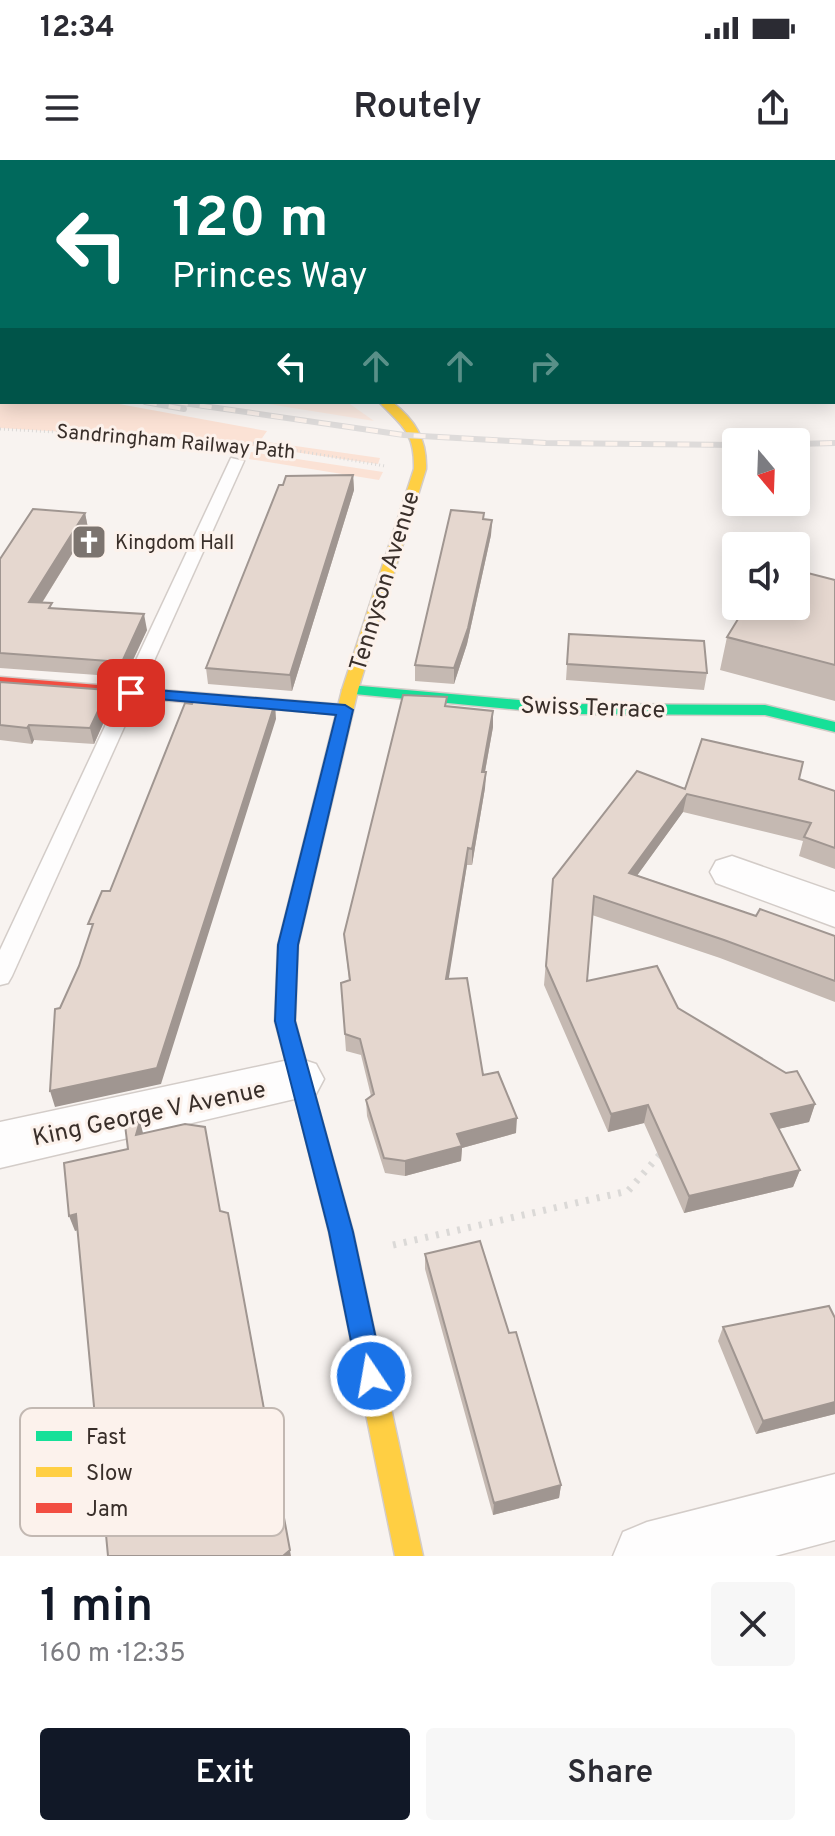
<!DOCTYPE html>
<html lang="en">
<head>
<meta charset="utf-8">
<style>
	body { margin:0; font-family:Overpass,sans-serif; background:#f7f7f7; color:#2b2b33; height:100vh; display:flex; flex-direction:column; font-size:30px; white-space:nowrap }
	* { box-sizing:border-box; margin:0 }
	p { font-size:26px; color:#7c7c81 }
	.icon { flex:none; width:44px; height:44px; fill:none; stroke:currentColor; stroke-width:2; stroke-linecap:round; stroke-linejoin:round }
	.map { position:relative; height:1396px; overflow:hidden }
	.details { display:flex; flex-direction:column; background:#fff; flex:1 }
	.details>* { flex:none }
	.guide { position:absolute; left:0px; top:0px; width:836px; height:244px; box-shadow:0 4px 20px #0003; background:#00695c; color:#fff; overflow:hidden }
	.needle { width:52px; rotate:161deg }
	.controls { position:absolute; left:722px; top:268px; display:grid; gap:16px }
	.controls a { display:grid; place-items:center; width:88px; height:88px; border-radius:8px; background:#fff; box-shadow:0 4px 20px #0003; font-size:40px }
	.pin { position:absolute; display:grid; place-items:center; width:68px; height:68px; color:#fff; margin:-34px; border-radius:16px; box-shadow:0 4px 12px #0006 }
	.me { position:absolute; width:88px; margin:-44px; rotate:348deg; stroke-linejoin:round; filter:drop-shadow(0 0 6px #0008) }
	.turn { display:flex; align-items:center; gap:28px; height:168px; padding:0 40px; font-size:36px }
	.turn .icon { width:104px; height:104px; stroke-width:2.5 }
	.turn b { display:block; font-size:56px; line-height:68px }
	.lanes { display:flex; align-items:center; height:76px; padding:0 40px; background:#0003; justify-content:center; gap:40px; direction:ltr }
	.lanes .off { opacity:.35 }
	.round { display:grid; place-items:center; flex:none; width:84px; height:84px; border-radius:8px; background:#f7f7f7 }
	.overview { display:flex; align-items:center; justify-content:space-between; height:136px; padding:0 40px }
	h1 { font-size:48px; font-weight:600; line-height:60px; color:#111827 }
	.action { display:flex; gap:16px; margin-top:auto; padding:16px 40px }
	.action a { flex:1; height:92px; border-radius:8px; background:#111827; color:#fff; font-size:32px; font-weight:600; line-height:92px; text-align:center }
	.action a+a { background:#f7f7f7; color:#2b2b33 }
	.status { display:flex; justify-content:space-between; align-items:center; height:56px; padding:0 40px; background:#fff; direction:ltr }
	.status svg { height:22px; fill:currentColor }
	header { display:flex; justify-content:space-between; align-items:center; height:104px; padding:0 40px; background:#fff; font-size:36px; font-weight:600 }
	.map>svg:first-child { display:block }
</style>
</head>
<body>
<div class="status"><b>12:34</b><svg viewBox="0 0 49 12"><path d="M0 12V9h3v3zM5 12V6h3v6zM10 12V3h3v9zM15 12V0h3v12zM26 1h20v11H26zM47 4h2v5h-2z"/></svg></div>
<header><svg class="icon" aria-label="menu" viewBox="0 0 24 24"><path d="M4 6h16M4 12h16M4 18h16"/></svg>Routely<svg class="icon" aria-label="share" viewBox="0 0 24 24"><path d="M12 15V3M7 8l5-5 5 5M5 13v7h14v-7"/></svg></header>
<div class="map">
<svg width="835" height="1396" viewBox="0 0 835 1396">
	<rect width="100%" height="100%" fill="#f8f3f0"/>
	<path fill="#fcebe2" d="M254,242H347L374,261L262,243Z"/>
	<path fill="#fbe2d5" d="M110,0H835V224L834,2H108Z
		M0,224L2,242H108L267,271L260,281L380,298L378,304L225,282L0,268Z
		M251,292L383,312L379,320L249,299Z"/>
	<g fill="none" stroke-linecap="round" stroke-linejoin="round">
		<defs>
			<path id="lane" d="M231,298L244,301L12,816L8,823L0,825V790Z"/>
			<path id="street" d="M732,696L835,732V767L716,723L710,712L716,701Z
				M298,898L316,904L324,919L316,934L0,1008V962Z
				M835,1314V1380L775,1396H613L623,1372L647,1362Z"/>
			<path id="fast" d="M92,0H101L91,2Z
				M350,525L563,544L765,545L835,562V572L765,555L563,554L344,533L342,530Z"/>
			<path id="slow" d="M379,242H392C415,260 427,279 426,309L358,530L298,785L295,861L307,906L304,912L297,915L290,912L287,906L275,861L278,785L342,530L414,309C415,272 402,266 379,242Z
				M373,1212L382,1216L386,1225L423,1396H395L360,1225L364,1216Z"/>
			<path id="jam" d="M0,517L345,545L353,550L345,555L0,527Z
				M297,897L304,900L307,906L353,1072L386,1225L382,1234L373,1238L364,1234L360,1225L329,1072L287,906L290,900Z"/>
		</defs>
		<use href="#lane" stroke="#d3ccc8" stroke-width="3"/>
		<use href="#street" stroke="#d3ccc8" stroke-width="3"/>
		<use href="#fast" stroke="#d3ccc8" stroke-width="3"/>
		<use href="#slow" stroke="#d3ccc8" stroke-width="3"/>
		<use href="#jam" stroke="#d3ccc8" stroke-width="3"/>
		<path stroke="#dbd9d7" stroke-width="3" stroke-dasharray="1 3" stroke-linecap="butt" d="M616,0L622,2
			M644,2L647,0
			M0,269L223,281
			M253,283L385,306"/>
		<path stroke="#dbd9d7" stroke-width="7" stroke-dasharray="3 8" stroke-linecap="butt" d="M393,1085L628,1031L663,991"/>
		<use href="#lane" fill="#fefdfd" fill-rule="evenodd"/>
		<use href="#street" fill="#fefdfd" fill-rule="evenodd"/>
		<use href="#fast" fill="#16e098" fill-rule="evenodd"/>
		<use href="#slow" fill="#ffcf43" fill-rule="evenodd"/>
		<use href="#jam" fill="#f24e42" fill-rule="evenodd"/>
		<defs>
			<path id="rail" d="M145,242L184,249
				M176,242L404,275L546,283L736,285
				M796,284L835,283"/>
		</defs>
		<use href="#rail" stroke="#dedbda" stroke-width="6"/>
		<use href="#rail" stroke="#fcf2ec" stroke-width="4" stroke-dasharray="12" stroke-linecap="butt"/>
	</g>
	<path fill="#c5b9b2" d="M353,315L354,330L292,531L208,524L206,508L283,325Z
		M85,353L88,368L42,443L53,448L147,470L125,517L0,508V399Z
		M484,359L492,360L491,375L467,484L454,524L415,521V505Z
		M835,420V541L720,510L727,477Z
		M569,474L707,513L704,530L566,520Z
		M0,522L108,530L111,546L94,584L34,580L32,584L0,580Z
		M447,547L493,551V567L485,612H486L485,628L472,705H467L448,819L483,915L516,973L462,988L461,1001L405,1016L385,1013L367,956L366,940L371,936L361,895L346,891L341,823L349,820L344,774Z
		M799,619L835,631V709L799,696L803,681L683,652L637,715L756,756L835,776V842L720,798L592,755L587,821L678,848L815,944L809,962L778,969L800,1010L793,1027L684,1053L644,963L608,972L544,825L551,738L685,629Z
		M425,1094L509,1173L561,1325L559,1338L493,1355L425,1109Z
		M835,1158V1254L756,1274L718,1181L723,1167Z"/>
	<path fill="#a09691" d="M40,0H59L56,2H37Z
		M0,96H2V109L0,110Z
		M353,315L354,330L292,531L290,515Z
		M85,353L88,368L33,457L29,442Z
		M492,360L491,375L467,484L454,524V508Z
		M144,454L147,470L125,517L122,502Z
		M108,530L111,546L94,584L90,568Z
		M275,543L276,559L161,924L55,947L50,931Z
		M493,551V567L482,628V612Z
		M29,565L34,580L32,584L27,568Z
		M486,612L485,628L472,705V689Z
		M687,634L683,652L626,731L629,713Z
		M468,688L467,705L446,836V819Z
		M815,944L809,962L765,972L771,954Z
		M648,945L644,963L608,972L611,954Z
		M517,958L516,973L462,988L461,1001L405,1016V1001L457,974Z
		M140,961L144,977L136,975Z
		M800,1010L793,1027L684,1053L689,1036Z
		M228,1053L271,1284L222,1319L219,1306Z
		M76,1054L82,1069L75,1071L69,1056Z
		M835,1242V1254L756,1274L763,1261Z
		M276,1315L291,1396H283Z
		M561,1325L559,1338L493,1355L494,1343Z"/>
	<path fill="#e5d7cf" stroke="#a09691" stroke-width="2" d="M0,0H40L37,2H2V10L0,9Z
		M2,12V69H0V22Z
		M2,71V96H0V82Z
		M353,315L290,515L206,508L279,325H283L286,316Z
		M33,349L85,353L29,442L52,443L49,448L144,454L122,502L0,493V399Z
		M451,350L484,353L483,359L492,360L468,468L454,508L415,505Z
		M796,410L835,420V505L727,477L746,446H796Z
		M569,474L704,481L707,513L567,504Z
		M0,522L108,530L90,568L29,565L27,568L0,565Z
		M403,535L447,537L445,546L493,551L482,612H486L472,689L468,688L446,819L467,818L483,915L498,912L517,958L457,974L462,986L405,1001L384,998L366,940L374,934L360,879L345,874L341,823L350,820L344,774Z
		M195,537L275,543L157,908L50,931L55,849L60,848L79,806L93,764H88L102,731H110L185,543L192,544Z
		M702,579L803,602L799,619L835,631V688L804,677L811,663L687,634L629,713L756,756L760,749L835,776V821L724,780L594,736L587,821L657,806L678,848L786,913L797,911L815,944L771,954L800,1010L689,1036L648,945L611,954L546,806L553,719L637,611L685,629Z
		M140,961L136,975L185,964L205,967L220,1051L228,1053L268,1271L219,1306L276,1315L290,1390L283,1396H108L76,1054L69,1056L64,1003L128,989L125,965Z
		M480,1081L509,1173L516,1172L561,1325L494,1343L425,1094Z
		M829,1146L835,1158V1242L763,1261L723,1167Z"/>
	<path fill="#1a73e8" stroke="#114b97" stroke-width="2" d="M131,528L345,545L353,550L298,785L295,861L353,1072L384,1216L380,1225L371,1228L362,1225L358,1216L329,1072L275,861L278,785L336,555L125,536L123,533Z"/>
	<defs>
		<symbol id="church-square" viewBox="-11 -11 22 22"><rect x="-9" y="-9" width="18" height="18" rx="4" fill="#7c746f" stroke="#fcf2ec"/><path d="M-1.2-6h2.4v3.5h3.3v2.4h-3.3V6h-2.4V-.1h-3.3v-2.4h3.3Z" fill="#fff"/></symbol>
	</defs>
	<g fill-rule="evenodd">
		<use href="#church-square" x="69" y="362" width="40" height="40"/>
	</g>
	<g text-anchor="middle" stroke-width="6" stroke-linejoin="round" paint-order="stroke">
		<g font-size="20" fill="#392f2a" stroke="#fcf2ec">
			<text transform="translate(176 281) rotate(5)" y="7">Sandringham Railway Path</text>
		</g>
		<g font-size="20" fill="#392f2a" stroke="#fcf2ec" text-anchor="start">
			<text x="115" y="389">Kingdom Hall</text>
		</g>
		<g font-size="24" fill="#392f2a" stroke="#fcf2ec">
			<text transform="translate(384 421) rotate(-73)" y="8">Tennyson Avenue</text>
			<text transform="translate(593 547) rotate(2)" y="8">Swiss Terrace</text>
			<text transform="translate(149 953) rotate(-12)" y="8">King George V Avenue</text>
		</g>
	</g>
	<rect x="20" y="1248" width="264" height="128" rx="12" fill="#fcf2ec" stroke="#c2b8b2" stroke-width="2"/>
	<rect x="36" y="1271" width="36" height="10" fill="#16e098"/>
	<rect x="36" y="1307" width="36" height="10" fill="#ffcf43"/>
	<rect x="36" y="1343" width="36" height="10" fill="#f24e42"/>
	<g font-size="22" fill="#392f2a">
		<text x="86" y="1284">Fast</text>
		<text x="86" y="1320">Slow</text>
		<text x="86" y="1356">Jam</text>
	</g>
</svg>
<div class="controls">
<a><svg class="needle" viewBox="-14 -14 28 28"><path d="M0-13l5 13h-10z" fill="#e53935"/><path d="M0 13l5-13h-10z" fill="#7c7c81"/></svg></a>
<a><svg class="icon" aria-label="sound" viewBox="0 0 24 24"><path d="M4 9h4l5-4v14l-5-4H4zM17 9q2 3 0 6"/></svg></a>
</div>
<div class="pin" style="left:131px;top:533px;background:#d93025"><svg class="icon" aria-label="arrive" viewBox="0 0 24 24"><path d="M6 21V4h12l-3 4 3 4H6"/></svg></div>
<svg class="me" style="left:371px;top:1216px" viewBox="-20 -20 40 40"><circle r="17" fill="#1a73e8" stroke="#fff" stroke-width="3"/><path d="M0-11L8 9 0 5-8 9z" fill="#fff"/></svg>
<div class="guide">
<div class="turn"><svg class="icon" aria-label="left" viewBox="0 0 24 24"><path d="M17 20v-9H6M10 6l-5 5 5 5"/></svg><div><b>120 m</b>Princes Way</div></div>
<div class="lanes"><svg class="icon" aria-label="left" viewBox="0 0 24 24"><path d="M17 20v-9H6M10 6l-5 5 5 5"/></svg><svg class="icon off" aria-label="ahead" viewBox="0 0 24 24"><path d="M12 20V5M6 11l6-6 6 6"/></svg><svg class="icon off" aria-label="ahead" viewBox="0 0 24 24"><path d="M12 20V5M6 11l6-6 6 6"/></svg><svg class="icon off" aria-label="right" viewBox="0 0 24 24"><path d="M7 20v-9h11M14 6l5 5-5 5"/></svg></div>
</div>
</div>
<section class="details">
<div class="overview"><div><h1>1 min</h1><p>160 m · 12:35</p></div><a class="round"><svg class="icon" aria-label="close" viewBox="0 0 24 24"><path d="M6 6l12 12M18 6L6 18"/></svg></a></div>
<div class="action"><a>Exit</a><a>Share</a></div>
</section>
</body>
</html>
